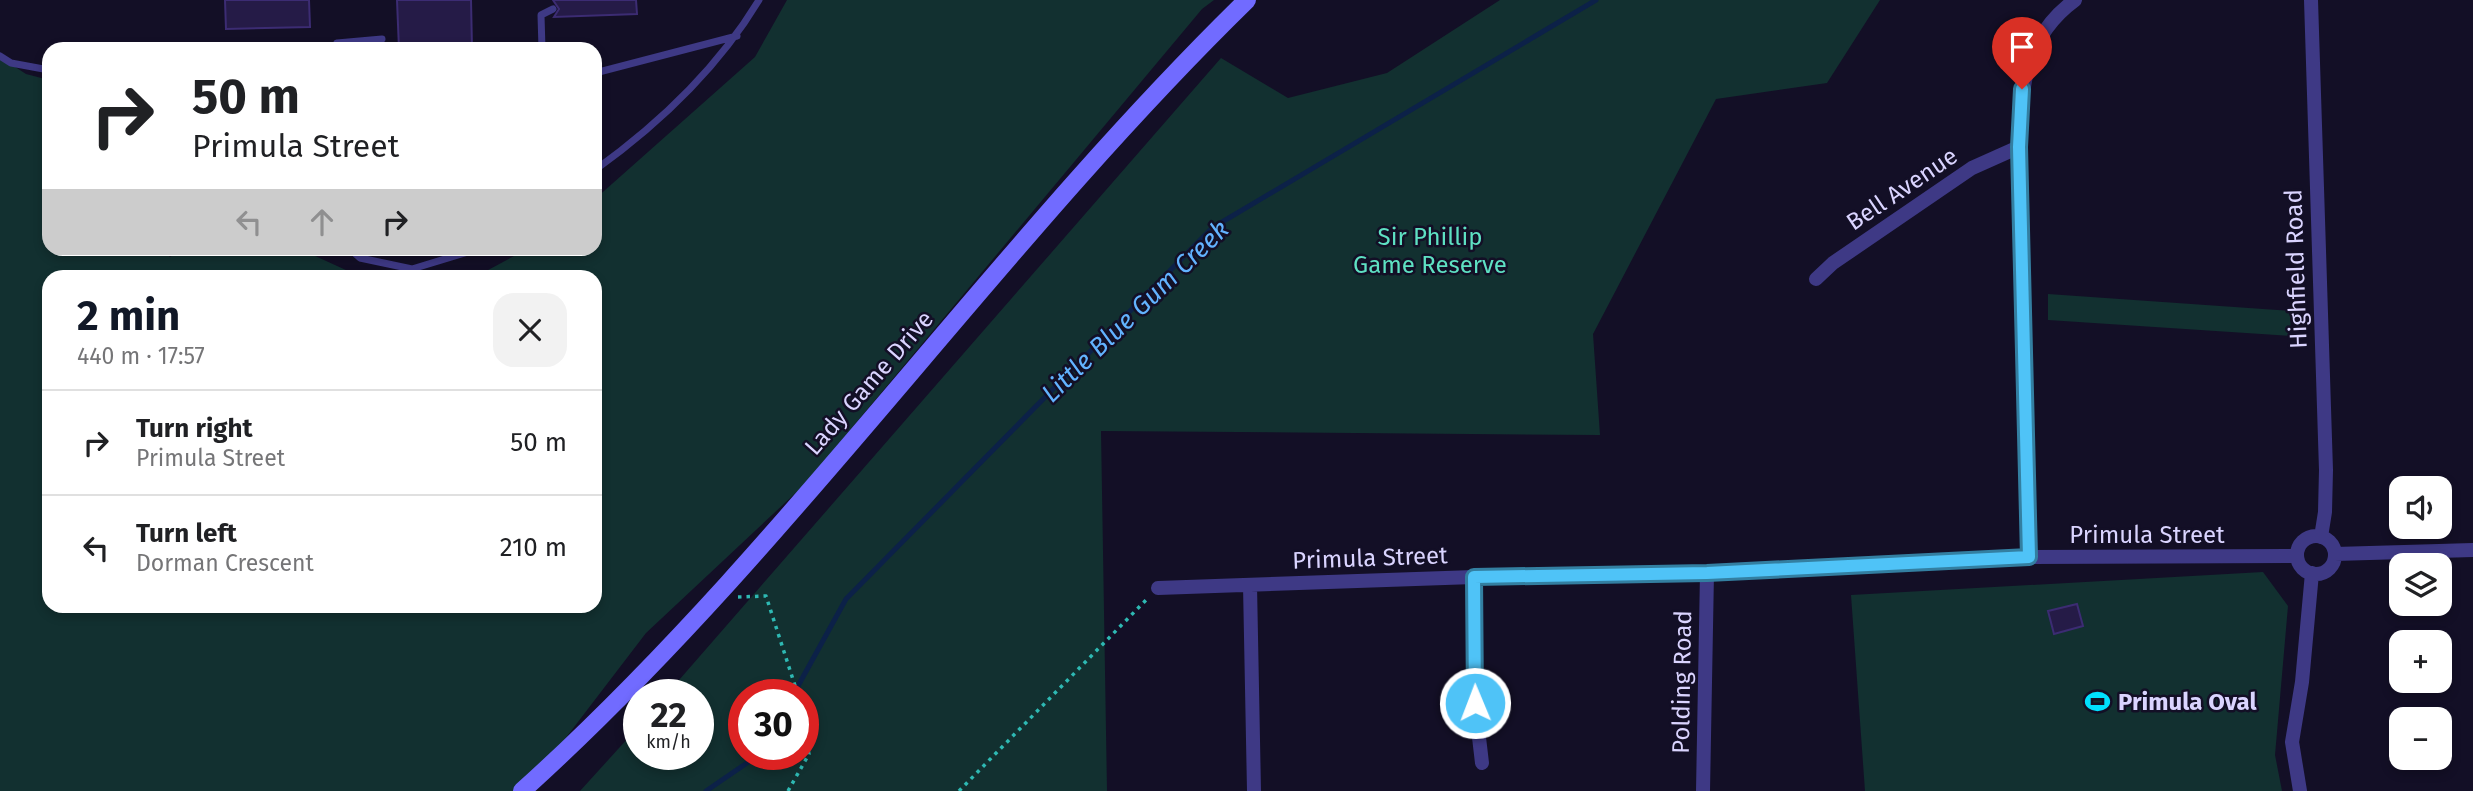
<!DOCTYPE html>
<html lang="en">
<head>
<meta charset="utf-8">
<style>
	body { margin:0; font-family:"Fira Sans",sans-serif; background:#f2f2f2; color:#202124; height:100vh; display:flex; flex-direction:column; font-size:26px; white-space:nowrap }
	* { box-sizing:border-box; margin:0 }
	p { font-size:23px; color:#757577 }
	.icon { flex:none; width:38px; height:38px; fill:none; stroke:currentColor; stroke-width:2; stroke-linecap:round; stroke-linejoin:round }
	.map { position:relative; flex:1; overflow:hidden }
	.details { position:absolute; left:42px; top:270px; width:560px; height:343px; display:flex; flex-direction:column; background:#fff; border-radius:21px; box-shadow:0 4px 10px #0003 }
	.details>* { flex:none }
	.guide { position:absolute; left:42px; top:42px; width:560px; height:214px; border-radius:21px; box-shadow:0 4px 10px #0003; background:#fff; color:#202124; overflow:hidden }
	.controls { position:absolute; left:2389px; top:476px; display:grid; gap:14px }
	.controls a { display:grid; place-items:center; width:63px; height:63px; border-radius:14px; background:#fff; box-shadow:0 4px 10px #0003; font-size:35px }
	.speed { position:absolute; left:623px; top:679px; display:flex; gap:14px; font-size:35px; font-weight:700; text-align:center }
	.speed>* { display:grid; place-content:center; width:91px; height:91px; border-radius:50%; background:#fff; box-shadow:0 4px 10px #0003; line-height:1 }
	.speed small { font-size:18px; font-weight:400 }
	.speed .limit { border:10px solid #d22; background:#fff; color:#111 }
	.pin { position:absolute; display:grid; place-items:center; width:60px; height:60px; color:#fff; margin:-72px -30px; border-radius:50% 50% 50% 0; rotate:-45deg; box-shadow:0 0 7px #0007 }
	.pin .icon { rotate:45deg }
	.me { position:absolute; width:77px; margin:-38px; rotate:359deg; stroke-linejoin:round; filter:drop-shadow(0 0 5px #0008) }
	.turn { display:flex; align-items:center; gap:24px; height:147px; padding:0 35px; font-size:32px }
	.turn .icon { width:91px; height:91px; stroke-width:2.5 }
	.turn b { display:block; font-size:49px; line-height:60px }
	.lanes { display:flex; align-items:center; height:66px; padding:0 35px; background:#0003; justify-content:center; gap:35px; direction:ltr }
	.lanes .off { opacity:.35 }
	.round { display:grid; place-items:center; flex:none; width:74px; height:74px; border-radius:21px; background:#f2f2f2 }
	.summary { display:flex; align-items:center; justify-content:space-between; height:119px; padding:0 35px }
	h1 { font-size:42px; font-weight:700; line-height:52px; color:#111827 }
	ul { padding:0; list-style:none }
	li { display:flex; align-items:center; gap:21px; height:105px; padding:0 35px; border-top:2px solid #e0e0e0 }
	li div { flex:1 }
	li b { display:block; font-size:26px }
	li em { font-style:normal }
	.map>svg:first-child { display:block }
</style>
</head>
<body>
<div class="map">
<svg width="2473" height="791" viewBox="0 0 2473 791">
	<rect width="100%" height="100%" fill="#130f26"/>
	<path fill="#123030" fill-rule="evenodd" d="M787,0H1214L1202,9L804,485L646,633L529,786L514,791H0V57L26,74L49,80V248L162,249L170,257L180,249H308L313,255L359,276H49V606H595V276H477L527,249L595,248V199L755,57Z
		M1500,0H1880L1827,83L1716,99L1593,334L1600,435L1101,431L1107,791H580L639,726V754H698V695H666L1221,58L1288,98L1387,73ZM744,695H803V754H744Z
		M2048,294L2290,311L2291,336L2048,320Z
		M2263,572L2288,606L2275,755L2282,791H1865L1851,595Z"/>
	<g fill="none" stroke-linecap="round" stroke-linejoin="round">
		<path stroke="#0c2148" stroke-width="5" d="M793,695L846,599L1212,228L1596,0
			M706,791L760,754"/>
	</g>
	<path fill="#251b47" stroke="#3c2c73" stroke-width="2" d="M225,0H309L310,27L226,29Z
		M397,0H471L472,49H399Z
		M553,0H636L637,14L554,17L559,9Z
		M2077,604L2083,626L2054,634L2048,611Z"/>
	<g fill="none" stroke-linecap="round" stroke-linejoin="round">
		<path stroke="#2eb9b3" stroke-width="3.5" stroke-dasharray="3.5 5" stroke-linecap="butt" d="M738,597L766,596L798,695
			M788,791L809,754L803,724
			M959,791L1149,597"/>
		<path stroke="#3e3985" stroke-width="7" d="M338,49L337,43L382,39
			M542,49L541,15L553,9
			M0,56L11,63L49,70
			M595,73L737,36
			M595,170C659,124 718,68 759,0
			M349,248L360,258L412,269L481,248"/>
		<path stroke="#3e3985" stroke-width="14" d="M2311,0L2326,470L2325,512L2321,537
			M1816,279L1833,263L1972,168L2019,147
			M2297 555a19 19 0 1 1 38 0a19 19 0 1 1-38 0Z
			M2335,554L2473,550
			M2029,557L2019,147C2022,88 2023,38 2075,0
			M1474,577L1475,703L1482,763
			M1250,585L1254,791
			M1158,588L1474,577L1707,573L2029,557L2297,556
			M1703,791L1707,573
			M2300,791L2292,742L2302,682L2312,573"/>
		<path stroke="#716bff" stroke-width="18" d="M522,791C788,551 991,250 1247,0"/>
	</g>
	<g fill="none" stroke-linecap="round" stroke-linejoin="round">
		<defs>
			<path id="route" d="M1475,703L1474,577L1707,573L2029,557L2019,147L2022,89"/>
		</defs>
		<use href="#route" stroke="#337fa1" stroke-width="18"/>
		<use href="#route" stroke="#4fc3f7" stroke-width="12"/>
	</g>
	<defs>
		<symbol id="stadium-bare" viewBox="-9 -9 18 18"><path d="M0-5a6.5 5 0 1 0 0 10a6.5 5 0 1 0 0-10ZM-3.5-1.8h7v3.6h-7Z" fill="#00e0ff" stroke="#130f26" stroke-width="2.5" paint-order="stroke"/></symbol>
	</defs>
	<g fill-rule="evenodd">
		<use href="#stadium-bare" x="2080" y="684" width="35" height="35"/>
	</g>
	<g text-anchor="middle" stroke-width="5" stroke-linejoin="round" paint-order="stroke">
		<g font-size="24" fill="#dad4ff" stroke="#130f26">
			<text transform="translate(1902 189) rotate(-34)" y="8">Bell Avenue</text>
			<text transform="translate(2296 269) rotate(-92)" y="8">Highfield Road</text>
			<text transform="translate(869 383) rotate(-49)" y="8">Lady Game Drive</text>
			<text x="2147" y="543">Primula Street</text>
			<text transform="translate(1370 558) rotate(-2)" y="8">Primula Street</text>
			<text transform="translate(1682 682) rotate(-89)" y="8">Polding Road</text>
		</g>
		<g font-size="24" fill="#5ee1c3" stroke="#130f26">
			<text x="1430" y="245">Sir Phillip<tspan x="1430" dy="28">Game Reserve</tspan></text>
		</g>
		<g font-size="24" font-weight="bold" fill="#dad4ff" stroke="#130f26" text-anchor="start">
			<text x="2118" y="710">Primula Oval</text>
		</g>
		<g font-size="26" font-style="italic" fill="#62b3ff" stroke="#130f26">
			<text transform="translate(1135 311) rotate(-44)" y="9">Little Blue Gum Creek</text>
		</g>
	</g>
</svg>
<div class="controls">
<a><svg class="icon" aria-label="sound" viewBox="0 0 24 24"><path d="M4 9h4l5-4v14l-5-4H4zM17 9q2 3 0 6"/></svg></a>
<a><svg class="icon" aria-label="layers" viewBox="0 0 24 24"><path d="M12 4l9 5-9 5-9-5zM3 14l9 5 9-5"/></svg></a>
<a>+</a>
<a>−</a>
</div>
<div class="speed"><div>22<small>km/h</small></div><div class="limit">30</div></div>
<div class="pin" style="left:2022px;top:89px;background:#d93025"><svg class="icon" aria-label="arrive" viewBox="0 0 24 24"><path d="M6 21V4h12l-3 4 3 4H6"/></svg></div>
<svg class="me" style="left:1475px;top:703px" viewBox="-20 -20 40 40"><circle r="17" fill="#4fc3f7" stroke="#fff" stroke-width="3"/><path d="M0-11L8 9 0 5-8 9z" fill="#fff"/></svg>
<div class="guide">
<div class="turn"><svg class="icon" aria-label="right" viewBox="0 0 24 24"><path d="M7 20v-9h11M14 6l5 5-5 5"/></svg><div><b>50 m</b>Primula Street</div></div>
<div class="lanes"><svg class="icon off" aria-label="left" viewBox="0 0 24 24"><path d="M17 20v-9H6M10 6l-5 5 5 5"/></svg><svg class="icon off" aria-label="ahead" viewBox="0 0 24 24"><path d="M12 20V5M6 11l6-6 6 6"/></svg><svg class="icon" aria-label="right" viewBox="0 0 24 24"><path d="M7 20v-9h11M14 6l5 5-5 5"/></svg></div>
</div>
<section class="details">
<div class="summary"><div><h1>2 min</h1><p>440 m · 17:57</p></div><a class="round"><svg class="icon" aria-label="close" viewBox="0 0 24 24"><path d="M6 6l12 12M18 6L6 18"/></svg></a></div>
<ul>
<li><svg class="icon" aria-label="right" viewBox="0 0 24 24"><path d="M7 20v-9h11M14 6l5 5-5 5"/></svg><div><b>Turn right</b><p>Primula Street</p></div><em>50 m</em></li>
<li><svg class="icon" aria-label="left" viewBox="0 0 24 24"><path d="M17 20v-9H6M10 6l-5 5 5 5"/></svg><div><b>Turn left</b><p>Dorman Crescent</p></div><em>210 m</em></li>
</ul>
</section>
</div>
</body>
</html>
